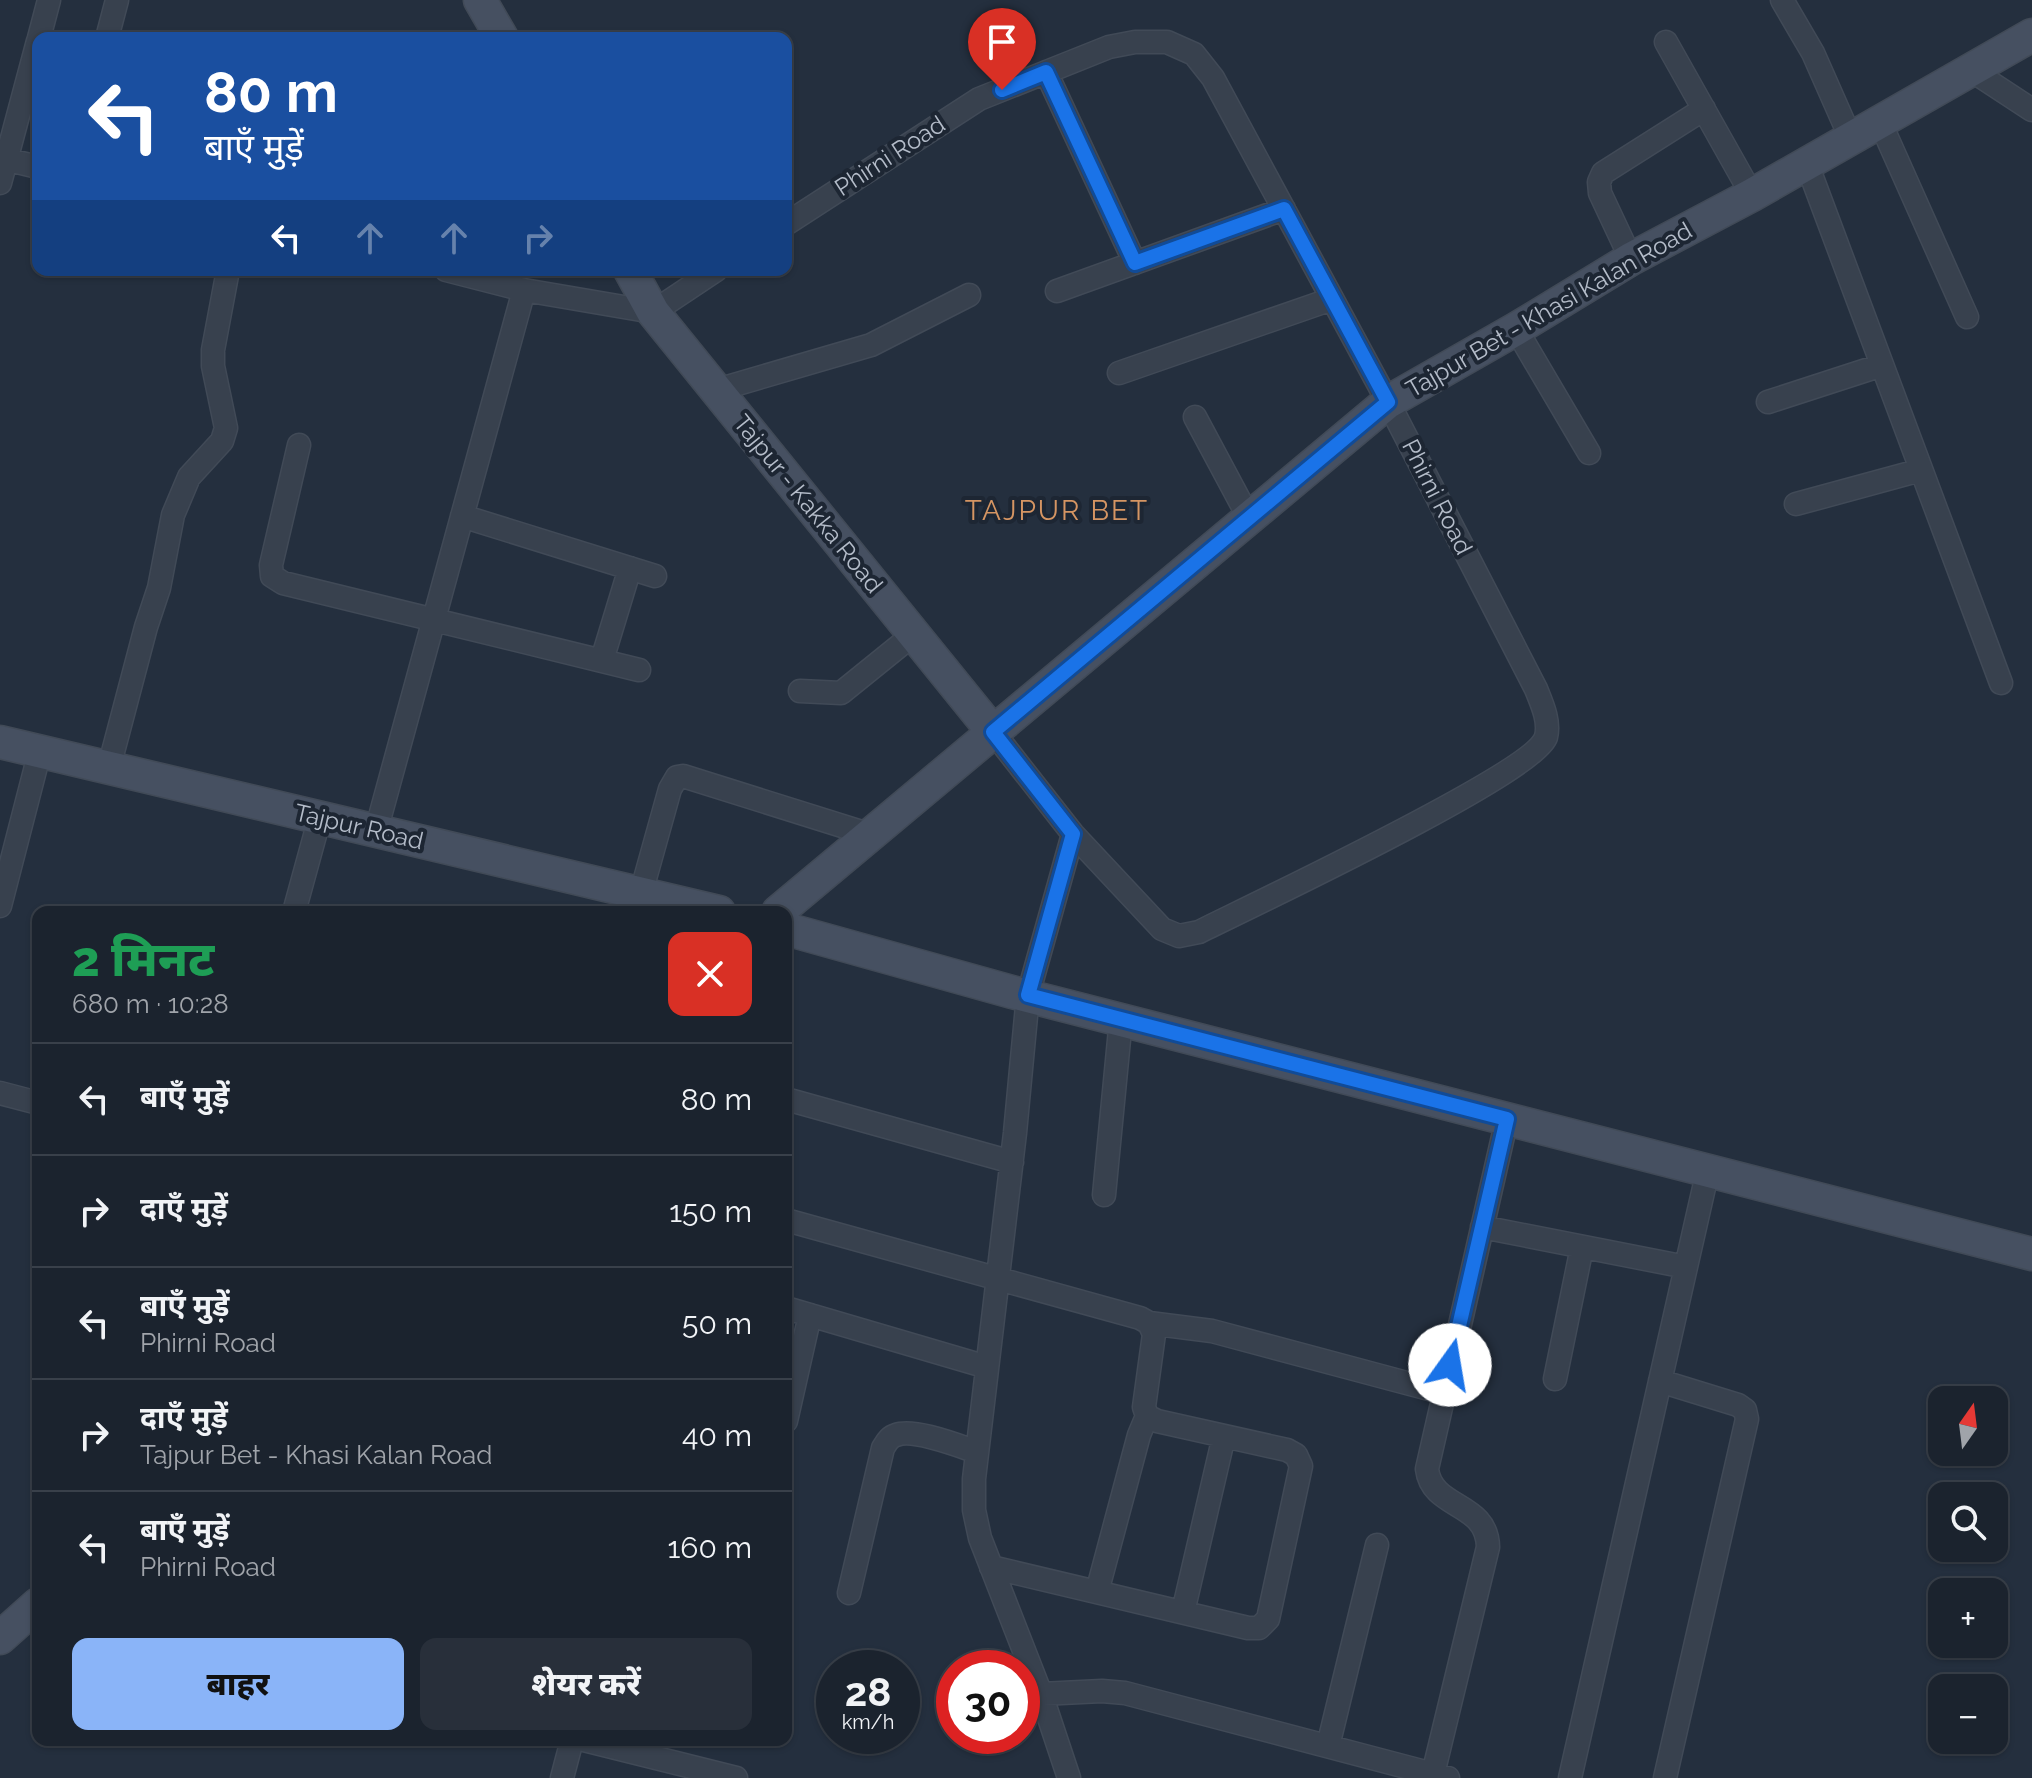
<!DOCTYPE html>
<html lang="hi">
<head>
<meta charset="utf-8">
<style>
	body { margin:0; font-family:Raleway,"Noto Sans Devanagari",sans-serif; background:#282f3a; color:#f1f3f6; height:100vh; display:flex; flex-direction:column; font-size:30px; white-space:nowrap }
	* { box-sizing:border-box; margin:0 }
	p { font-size:26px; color:#a0a4aa }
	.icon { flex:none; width:44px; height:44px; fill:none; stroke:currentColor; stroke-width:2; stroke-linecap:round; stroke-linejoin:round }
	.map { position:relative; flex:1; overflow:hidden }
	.drawer { position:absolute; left:32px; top:906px; width:760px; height:840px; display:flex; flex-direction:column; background:#1b232e; border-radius:16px; box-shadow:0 2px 6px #0004,0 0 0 2px #39404a }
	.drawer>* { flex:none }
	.banner { position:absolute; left:32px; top:32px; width:760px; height:244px; border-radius:16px; box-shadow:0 2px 6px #0004,0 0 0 2px #39404a; background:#1a4fa0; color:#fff; overflow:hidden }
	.needle { width:52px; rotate:14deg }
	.buttons { position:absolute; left:1928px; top:1386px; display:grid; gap:16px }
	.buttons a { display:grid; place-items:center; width:80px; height:80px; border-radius:16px; background:#1b232e; box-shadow:0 2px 6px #0004,0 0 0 2px #39404a; font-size:40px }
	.speed { position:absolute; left:816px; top:1650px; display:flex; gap:16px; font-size:40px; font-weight:700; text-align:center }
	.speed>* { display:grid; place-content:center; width:104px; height:104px; border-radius:50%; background:#1b232e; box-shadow:0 2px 6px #0004,0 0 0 2px #39404a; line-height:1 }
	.speed small { font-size:20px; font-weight:400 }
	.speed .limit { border:12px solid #d22; background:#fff; color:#111 }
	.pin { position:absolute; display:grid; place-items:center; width:68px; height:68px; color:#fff; margin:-82px -34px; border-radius:50% 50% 50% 0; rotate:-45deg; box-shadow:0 0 8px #0007 }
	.pin .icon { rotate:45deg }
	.me { position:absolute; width:88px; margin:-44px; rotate:13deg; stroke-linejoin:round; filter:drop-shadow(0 0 6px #0008) }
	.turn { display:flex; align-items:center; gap:28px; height:168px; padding:0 40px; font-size:36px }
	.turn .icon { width:104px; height:104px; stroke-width:2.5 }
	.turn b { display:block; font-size:56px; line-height:68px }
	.lanes { display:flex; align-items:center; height:76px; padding:0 40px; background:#0003; justify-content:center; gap:40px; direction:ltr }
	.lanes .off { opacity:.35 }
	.round { display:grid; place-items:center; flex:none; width:84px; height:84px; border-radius:16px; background:#282f3a }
	.summary { display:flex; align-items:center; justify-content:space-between; height:136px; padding:0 40px }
	h1 { font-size:48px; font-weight:800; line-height:60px; color:#1e9e55 }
	.primary-button { display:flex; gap:16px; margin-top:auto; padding:16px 40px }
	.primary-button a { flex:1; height:92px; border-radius:16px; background:#8ab4f8; color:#111; font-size:32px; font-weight:800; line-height:92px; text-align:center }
	.primary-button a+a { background:#282f3a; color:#f1f3f6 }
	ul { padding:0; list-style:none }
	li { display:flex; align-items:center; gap:24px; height:112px; padding:0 40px; border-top:2px solid #39404a }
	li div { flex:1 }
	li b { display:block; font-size:30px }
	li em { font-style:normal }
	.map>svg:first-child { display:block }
</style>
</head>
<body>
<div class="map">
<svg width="2032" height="1778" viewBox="0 0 2032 1778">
	<rect width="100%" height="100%" fill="#242f3e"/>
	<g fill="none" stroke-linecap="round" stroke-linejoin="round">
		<defs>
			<path id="street" d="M1782,0L1813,53L1851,139
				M39,38L49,0
				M107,38L117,0
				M1666,42L1752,195
				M1971,70L2032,110
				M1046,72L1135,263
				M1880,122L1967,317
				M0,158L38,167
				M1807,164L2001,683
				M0,183L38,41
				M786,224L979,99L1109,47L1135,42H1167L1194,54L1213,78L1388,402L1536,689C1542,704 1550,721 1546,737C1534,773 1249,907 1199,932L1179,936L1162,929L1073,834L993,732
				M1631,259L1600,193L1599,182L1603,173L1704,109
				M446,270L524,290L653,312L716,270
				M1057,291L1284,209
				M1516,329L1589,453
				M1119,373L1332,299
				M717,390L871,345L969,295
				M1768,402L1882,365
				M1195,417L1249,518
				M299,445L271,565L272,576L283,583L639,670
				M1796,504L1921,470
				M462,516L655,576
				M602,660L630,568
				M800,691L841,693L914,634
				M109,767L146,627L159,588L173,515L189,477L222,441L226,428L213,366V350L228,270
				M376,831L524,290
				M641,893L670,789L677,777L683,776L871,835
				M0,906L40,751
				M294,912L320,817
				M0,1093L38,1103
				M786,1099L1012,1162
				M1104,1195L1121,1019
				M786,1220L1140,1318L1149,1323L1154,1334L1144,1407L1147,1416L1157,1421L1287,1450L1296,1455L1301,1466L1268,1619L1259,1628H1248L991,1567
				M1482,1227L1686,1267
				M786,1308L987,1367
				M1149,1323L1212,1331L1444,1393
				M1555,1379L1582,1247
				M1660,1381L1738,1405L1745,1410L1747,1419L1665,1778
				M786,1421L810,1315
				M1097,1592L1139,1435L1147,1416
				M849,1593L883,1448C887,1442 889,1437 896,1435C914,1428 959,1446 977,1452
				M1183,1612L1224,1436
				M1041,1694L1102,1691L1125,1693L1448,1778
				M584,1740L736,1778
				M1328,1746L1377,1545
				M562,1778L572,1740
				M1069,1778L1041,1694L980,1538L974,1510V1479L1015,1133L1028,995L1073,834
				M1432,1778L1488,1547C1487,1501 1432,1510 1427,1469L1507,1119
				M1570,1778L1708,1170"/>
			<path id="secondary" d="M480,0L502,38
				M630,270L653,312L993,732
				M0,742L719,912
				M778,912L1388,402L1516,329L1631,259L1752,195L2032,35
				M786,929L1012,992L2032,1254
				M0,1638L38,1604"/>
		</defs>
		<use href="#street" stroke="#414a57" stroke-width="25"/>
		<use href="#secondary" stroke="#414a57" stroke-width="35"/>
		<use href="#street" stroke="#38414e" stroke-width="22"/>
		<use href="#secondary" stroke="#465061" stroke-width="32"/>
	</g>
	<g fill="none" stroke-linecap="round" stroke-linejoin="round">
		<defs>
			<path id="route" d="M1002,90L1046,72L1135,263L1284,209L1388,402L993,732L1073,834L1028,995L1507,1119L1450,1365"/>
		</defs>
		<use href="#route" stroke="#114b97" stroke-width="20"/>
		<use href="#route" stroke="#1a73e8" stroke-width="14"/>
	</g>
	<g text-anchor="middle" stroke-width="8" stroke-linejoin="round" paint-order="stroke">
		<g font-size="24" fill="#b4bcc9" stroke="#1d2633">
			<text transform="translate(890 156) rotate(-33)" y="8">Phirni Road</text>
			<text transform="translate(1549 310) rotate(-30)" y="8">Tajpur Bet - Khasi Kalan Road</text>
			<text transform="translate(1437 497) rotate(63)" y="8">Phirni Road</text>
			<text transform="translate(808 504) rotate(51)" y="8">Tajpur - Kakka Road</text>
			<text transform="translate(359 827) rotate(13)" y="8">Tajpur Road</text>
		</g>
		<g font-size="28" letter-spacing="2" fill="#d59563" stroke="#1d2633">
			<text x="1057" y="520">TAJPUR BET</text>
		</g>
	</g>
</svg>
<div class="buttons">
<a><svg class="needle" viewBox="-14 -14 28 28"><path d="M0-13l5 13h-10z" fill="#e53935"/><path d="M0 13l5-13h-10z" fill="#a0a4aa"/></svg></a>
<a><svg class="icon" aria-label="search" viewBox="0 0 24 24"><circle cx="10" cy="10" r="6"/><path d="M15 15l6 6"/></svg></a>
<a>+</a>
<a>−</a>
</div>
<div class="speed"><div>28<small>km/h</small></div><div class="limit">30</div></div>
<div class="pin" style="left:1002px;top:90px;background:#d93025"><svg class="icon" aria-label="arrive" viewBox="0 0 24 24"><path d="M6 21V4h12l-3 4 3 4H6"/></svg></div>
<svg class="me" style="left:1450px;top:1365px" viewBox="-20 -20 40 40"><circle r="19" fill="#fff"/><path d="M0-13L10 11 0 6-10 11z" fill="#1a73e8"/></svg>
<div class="banner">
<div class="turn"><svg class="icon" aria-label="left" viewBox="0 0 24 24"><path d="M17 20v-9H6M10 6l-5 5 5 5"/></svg><div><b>80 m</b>बाएँ मुड़ें</div></div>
<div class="lanes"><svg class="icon" aria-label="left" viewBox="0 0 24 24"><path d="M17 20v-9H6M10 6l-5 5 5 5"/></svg><svg class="icon off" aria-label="ahead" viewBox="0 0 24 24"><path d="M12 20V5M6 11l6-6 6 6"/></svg><svg class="icon off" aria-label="ahead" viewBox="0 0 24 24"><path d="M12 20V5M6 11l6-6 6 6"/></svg><svg class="icon off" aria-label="right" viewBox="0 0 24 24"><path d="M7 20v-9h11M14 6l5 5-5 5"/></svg></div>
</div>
<section class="drawer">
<div class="summary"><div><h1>2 मिनट</h1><p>680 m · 10:28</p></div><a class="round" style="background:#d93025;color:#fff"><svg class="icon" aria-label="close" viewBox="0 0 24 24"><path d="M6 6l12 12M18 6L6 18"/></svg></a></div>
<ul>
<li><svg class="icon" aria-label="left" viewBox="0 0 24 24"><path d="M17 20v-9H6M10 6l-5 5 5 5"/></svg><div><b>बाएँ मुड़ें</b></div><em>80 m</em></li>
<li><svg class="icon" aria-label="right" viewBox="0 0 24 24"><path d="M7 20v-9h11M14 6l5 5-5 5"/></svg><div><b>दाएँ मुड़ें</b></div><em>150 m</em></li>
<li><svg class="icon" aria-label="left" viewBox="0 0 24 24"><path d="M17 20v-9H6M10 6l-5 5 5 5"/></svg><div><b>बाएँ मुड़ें</b><p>Phirni Road</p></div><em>50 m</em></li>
<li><svg class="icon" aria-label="right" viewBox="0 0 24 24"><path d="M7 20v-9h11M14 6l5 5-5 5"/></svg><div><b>दाएँ मुड़ें</b><p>Tajpur Bet - Khasi Kalan Road</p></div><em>40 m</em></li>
<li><svg class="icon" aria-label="left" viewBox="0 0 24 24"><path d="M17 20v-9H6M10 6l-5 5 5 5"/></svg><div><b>बाएँ मुड़ें</b><p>Phirni Road</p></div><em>160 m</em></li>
</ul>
<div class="primary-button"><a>बाहर</a><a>शेयर करें</a></div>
</section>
</div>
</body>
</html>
